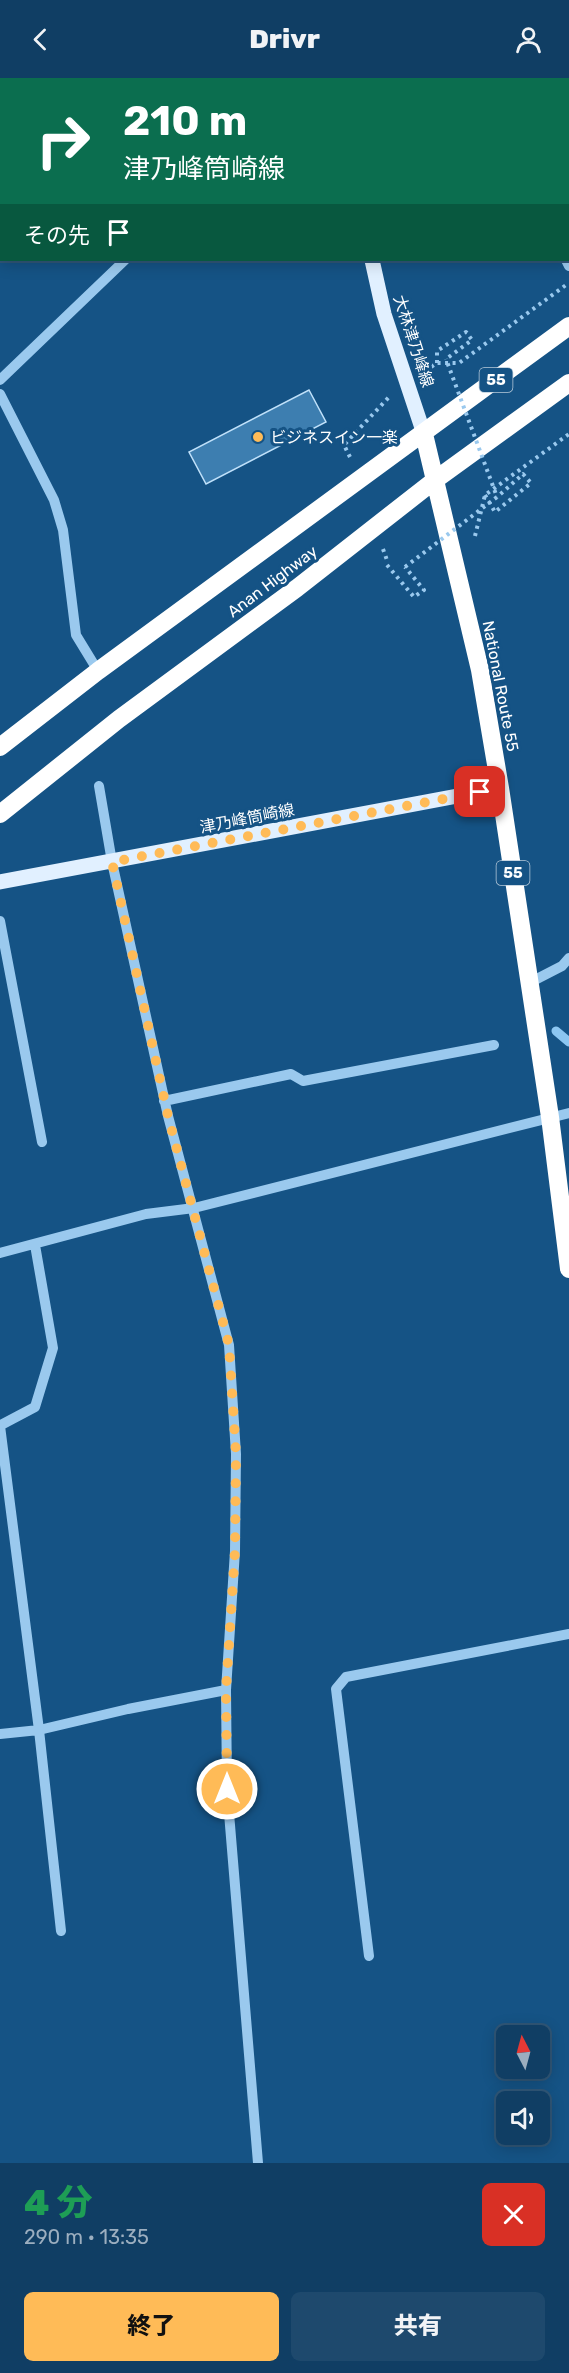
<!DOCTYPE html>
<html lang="ja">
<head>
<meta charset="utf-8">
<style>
	body { margin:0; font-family:Rubik,"Noto Sans JP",sans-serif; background:#1e496d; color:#f1f3f6; height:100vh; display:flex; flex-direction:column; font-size:22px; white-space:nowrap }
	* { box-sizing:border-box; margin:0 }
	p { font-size:20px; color:#9caebf }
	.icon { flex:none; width:33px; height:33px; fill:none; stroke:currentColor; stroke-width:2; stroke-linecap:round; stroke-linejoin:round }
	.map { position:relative; height:2085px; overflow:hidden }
	.panel { display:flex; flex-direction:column; background:#103e64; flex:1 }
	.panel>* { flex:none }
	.top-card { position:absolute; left:0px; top:0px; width:570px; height:183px; box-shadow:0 3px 15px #0003,0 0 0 2px #305778; background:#0b6e4f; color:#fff; overflow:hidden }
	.needle { width:39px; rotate:354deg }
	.buttons { position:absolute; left:496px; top:1947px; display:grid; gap:12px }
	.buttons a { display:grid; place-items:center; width:54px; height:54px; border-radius:9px; background:#103e64; box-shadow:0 3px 15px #0003,0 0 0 2px #305778; font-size:30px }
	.pin { position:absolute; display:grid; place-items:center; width:51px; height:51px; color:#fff; margin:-26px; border-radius:12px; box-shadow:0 3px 9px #0006 }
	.me { position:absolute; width:66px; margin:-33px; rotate:0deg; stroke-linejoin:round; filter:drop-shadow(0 0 4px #0008) }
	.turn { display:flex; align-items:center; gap:21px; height:126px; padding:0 24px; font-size:27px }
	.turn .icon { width:78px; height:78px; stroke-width:2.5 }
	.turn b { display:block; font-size:42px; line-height:51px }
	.then { display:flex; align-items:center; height:57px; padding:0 24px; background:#0003; gap:12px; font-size:22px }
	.round { display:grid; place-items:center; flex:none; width:63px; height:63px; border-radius:9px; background:#1e496d }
	.summary { display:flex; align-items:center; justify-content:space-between; height:102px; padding:0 24px }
	h1 { font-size:36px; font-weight:800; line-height:45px; color:#1e9e55 }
	.button { display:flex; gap:12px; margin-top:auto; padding:12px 24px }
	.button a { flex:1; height:69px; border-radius:9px; background:#ffbb57; color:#111; font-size:24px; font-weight:800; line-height:69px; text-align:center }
	.button a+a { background:#1e496d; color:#f1f3f6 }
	header { display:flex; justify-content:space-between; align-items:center; height:78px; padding:0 24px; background:#103e64; font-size:27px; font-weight:800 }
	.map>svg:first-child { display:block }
</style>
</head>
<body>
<header><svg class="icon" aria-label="back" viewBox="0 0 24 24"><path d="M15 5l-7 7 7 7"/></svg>Drivr<svg class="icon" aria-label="person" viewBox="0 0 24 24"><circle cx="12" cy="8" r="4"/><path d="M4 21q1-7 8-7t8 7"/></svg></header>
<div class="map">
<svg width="569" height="2085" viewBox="0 0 569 2085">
	<rect width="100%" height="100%" fill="#155385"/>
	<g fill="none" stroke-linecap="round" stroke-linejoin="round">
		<path stroke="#8cc6f1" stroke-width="9" d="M556,953L569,964"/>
	</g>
	<path fill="#3d7eb0" stroke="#c0e1fa" stroke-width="1.5" d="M309,312L326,344L206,406L189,374Z"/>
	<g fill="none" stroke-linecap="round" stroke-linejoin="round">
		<path stroke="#9ac9ee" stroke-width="4" stroke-dasharray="3 4.5" stroke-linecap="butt" d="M0,71L2,73
			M437,285V273L466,254L472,262L446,281
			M425,293L437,285H459L566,207
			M350,379L344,367L389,319
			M485,417L495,434L531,405L523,396L497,419
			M475,458L485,417L569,356
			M383,471L388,485
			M387,487L414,519L424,512L405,489"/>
		<path stroke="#9ac9ee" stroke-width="10" d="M490,0V2
			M109,2L111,0
			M0,102L2,100
			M566,182L569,188
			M0,302L125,182
			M0,316L54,422L63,452L76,557L98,593
			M99,708L112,784L168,1038L229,1267L236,1376L235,1473L226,1612L227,1711L258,2085
			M0,843L42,1064
			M529,905L562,888L569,880
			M164,1023L291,996L303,1003L494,967
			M0,1175L146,1136L194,1130L569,1035
			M1,1347L35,1329L53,1270L35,1167
			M0,1348L39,1652L61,1853
			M0,1656L39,1652L128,1631L226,1612
			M369,1878L336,1611L346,1599L569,1556"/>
		<path stroke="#e1f0ff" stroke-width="15" d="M371,2V0
			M372,182L384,236L424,356
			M0,804L500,710"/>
		<path stroke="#fff" stroke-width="18" d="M424,356L480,592L500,710L550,1039L569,1191
			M0,669L98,593L569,248
			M0,736L119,641L297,510L435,402L569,305"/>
		<path stroke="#9ac9ee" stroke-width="4" stroke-dasharray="3 4.5" stroke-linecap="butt" d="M405,489L497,419L446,281"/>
	</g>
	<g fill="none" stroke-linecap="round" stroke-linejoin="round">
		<path stroke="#ffbb57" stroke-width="10" stroke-dasharray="0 18" d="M227,1711L226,1612L235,1473L236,1376L229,1267L168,1038L112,784L480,714"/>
	</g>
	<circle fill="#ffbb57" stroke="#155385" stroke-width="2" cx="258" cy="359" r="6"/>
	<g text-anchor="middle" stroke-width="6" stroke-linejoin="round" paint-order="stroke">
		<g fill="#155385" stroke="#b9cbda" stroke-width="1.5">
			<rect x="479.5" y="290" width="33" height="24" rx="4.5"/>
			<rect x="496.5" y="783" width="33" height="24" rx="4.5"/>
		</g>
		<g font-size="15" font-weight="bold" fill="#fff">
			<text x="496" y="307">55</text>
			<text x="513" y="800">55</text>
		</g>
		<g font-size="16" fill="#fff" stroke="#155385">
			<text transform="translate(414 263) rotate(72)" y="6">大林津乃峰線</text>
			<text transform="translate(272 503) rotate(-37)" y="6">Anan Highway</text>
			<text transform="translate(501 608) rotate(79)" y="6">National Route 55</text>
			<text transform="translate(247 740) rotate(-11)" y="6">津乃峰筒崎線</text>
		</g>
		<g font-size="16" fill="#fff" stroke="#155385" text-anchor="start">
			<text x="270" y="365">ビジネスイン一楽</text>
		</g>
	</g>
</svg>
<div class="buttons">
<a><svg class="needle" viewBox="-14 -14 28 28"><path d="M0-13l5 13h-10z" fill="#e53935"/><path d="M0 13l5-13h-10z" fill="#9caebf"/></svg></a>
<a><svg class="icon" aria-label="sound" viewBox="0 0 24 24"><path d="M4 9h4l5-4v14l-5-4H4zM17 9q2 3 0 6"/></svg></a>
</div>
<div class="pin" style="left:480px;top:714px;background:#d93025"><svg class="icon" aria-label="arrive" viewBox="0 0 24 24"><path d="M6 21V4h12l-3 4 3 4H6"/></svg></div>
<svg class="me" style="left:227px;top:1711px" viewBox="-20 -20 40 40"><circle r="17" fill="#ffbb57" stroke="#fff" stroke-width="3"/><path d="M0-11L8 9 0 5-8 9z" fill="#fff"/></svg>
<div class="top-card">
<div class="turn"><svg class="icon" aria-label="right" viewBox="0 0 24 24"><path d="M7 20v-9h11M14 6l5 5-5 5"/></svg><div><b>210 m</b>津乃峰筒崎線</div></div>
<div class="then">その先<svg class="icon" aria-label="arrive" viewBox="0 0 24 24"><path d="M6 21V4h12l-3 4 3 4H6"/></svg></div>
</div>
</div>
<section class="panel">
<div class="summary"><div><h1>4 分</h1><p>290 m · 13:35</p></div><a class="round" style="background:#d93025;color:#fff"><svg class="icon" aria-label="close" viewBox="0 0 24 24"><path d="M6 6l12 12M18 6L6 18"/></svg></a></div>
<div class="button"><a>終了</a><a>共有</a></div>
</section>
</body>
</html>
